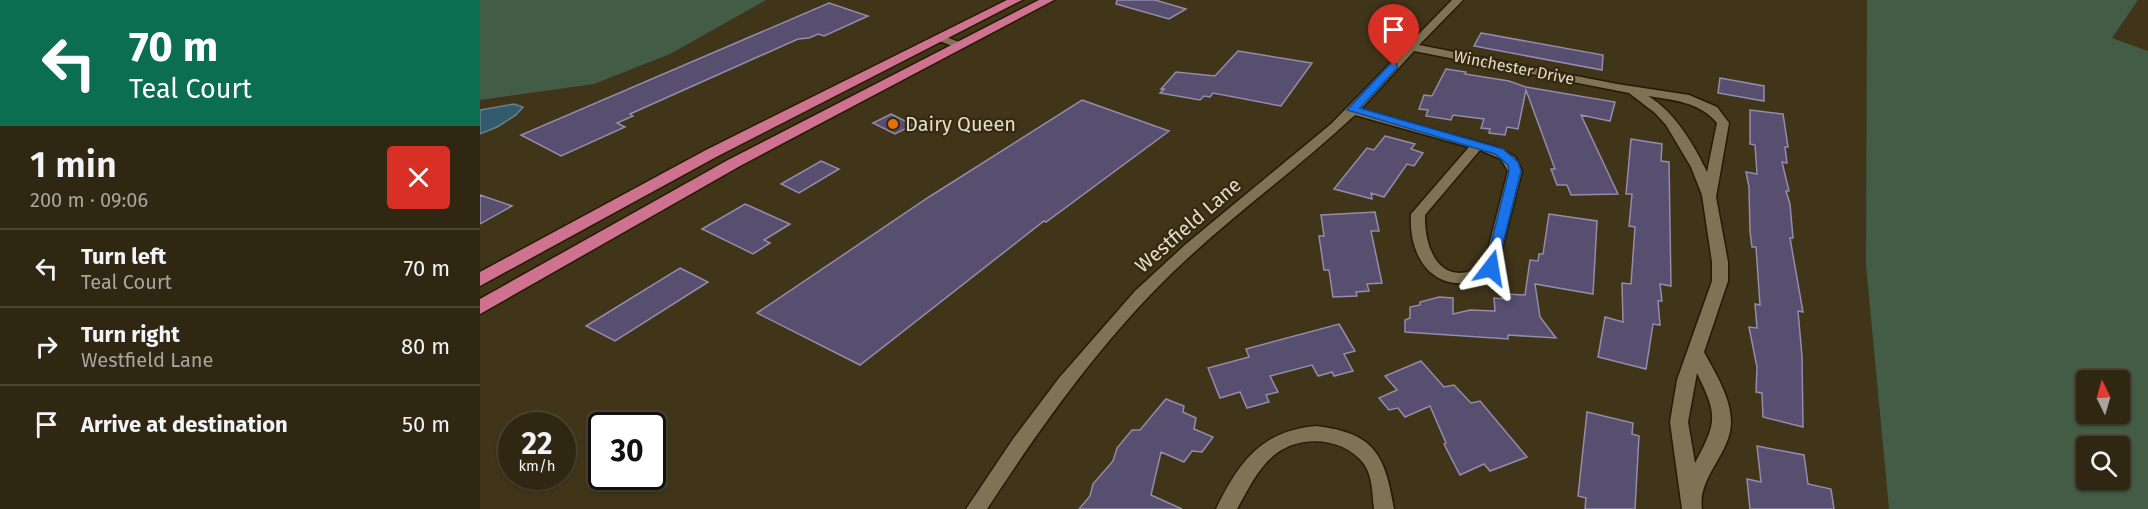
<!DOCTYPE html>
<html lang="en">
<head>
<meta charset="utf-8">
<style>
	body { margin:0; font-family:"Fira Sans",sans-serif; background:#382f1c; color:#f1f3f6; height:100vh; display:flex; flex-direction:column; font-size:22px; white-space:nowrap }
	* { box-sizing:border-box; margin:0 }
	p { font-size:20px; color:#a8a5a0 }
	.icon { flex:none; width:33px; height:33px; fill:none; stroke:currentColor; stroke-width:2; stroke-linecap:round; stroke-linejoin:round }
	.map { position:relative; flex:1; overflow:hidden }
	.panel { display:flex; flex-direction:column; background:#302713; width:480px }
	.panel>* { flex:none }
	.hud { background:#0b6e4f; color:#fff; overflow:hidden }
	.needle { width:39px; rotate:355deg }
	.buttons { position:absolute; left:1596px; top:370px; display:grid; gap:12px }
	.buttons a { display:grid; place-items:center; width:54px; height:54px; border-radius:6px; background:#302713; box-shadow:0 2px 4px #0004,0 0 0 2px #4b4433; font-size:30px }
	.speed { position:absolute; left:18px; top:412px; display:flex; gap:12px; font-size:30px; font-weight:700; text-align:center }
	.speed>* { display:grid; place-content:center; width:78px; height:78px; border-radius:50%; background:#302713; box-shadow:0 2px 4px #0004,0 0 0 2px #4b4433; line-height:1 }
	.speed small { font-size:15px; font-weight:400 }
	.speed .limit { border:3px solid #111; border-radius:9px; background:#fff; color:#111 }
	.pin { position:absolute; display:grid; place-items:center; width:51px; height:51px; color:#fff; margin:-62px -26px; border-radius:50% 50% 50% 0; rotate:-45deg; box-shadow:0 0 6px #0007 }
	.pin .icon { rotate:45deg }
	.me { position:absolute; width:66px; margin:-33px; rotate:14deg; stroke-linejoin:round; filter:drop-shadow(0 0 4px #0008) }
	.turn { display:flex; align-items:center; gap:21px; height:126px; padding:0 30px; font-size:27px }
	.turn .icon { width:78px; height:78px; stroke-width:2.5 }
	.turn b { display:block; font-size:42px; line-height:51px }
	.round { display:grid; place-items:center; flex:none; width:63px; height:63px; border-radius:6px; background:#382f1c }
	.summary { display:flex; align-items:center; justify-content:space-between; height:102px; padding:0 30px }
	h1 { font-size:36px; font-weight:600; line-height:45px }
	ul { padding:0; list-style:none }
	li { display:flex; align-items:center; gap:18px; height:78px; padding:0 30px; border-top:2px solid #4b4433 }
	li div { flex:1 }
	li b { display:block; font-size:22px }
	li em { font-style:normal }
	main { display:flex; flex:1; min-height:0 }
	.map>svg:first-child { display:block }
</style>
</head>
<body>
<main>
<section class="panel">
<div class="hud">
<div class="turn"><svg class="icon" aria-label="left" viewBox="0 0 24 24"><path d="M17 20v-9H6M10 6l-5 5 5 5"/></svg><div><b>70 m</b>Teal Court</div></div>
</div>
<div class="summary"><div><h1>1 min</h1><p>200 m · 09:06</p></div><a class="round" style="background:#d93025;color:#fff"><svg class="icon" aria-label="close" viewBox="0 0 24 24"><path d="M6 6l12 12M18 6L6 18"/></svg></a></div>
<ul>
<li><svg class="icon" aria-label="left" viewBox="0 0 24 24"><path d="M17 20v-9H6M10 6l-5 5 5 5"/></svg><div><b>Turn left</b><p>Teal Court</p></div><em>70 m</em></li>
<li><svg class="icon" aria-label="right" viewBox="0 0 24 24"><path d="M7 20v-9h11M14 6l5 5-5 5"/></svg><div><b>Turn right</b><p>Westfield Lane</p></div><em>80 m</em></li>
<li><svg class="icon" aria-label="arrive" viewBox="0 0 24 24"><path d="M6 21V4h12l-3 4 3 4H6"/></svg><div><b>Arrive at destination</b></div><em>50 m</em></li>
</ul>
</section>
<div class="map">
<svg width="1668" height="509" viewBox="0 0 1668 509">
	<rect width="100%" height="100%" fill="#403419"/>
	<path fill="#425c46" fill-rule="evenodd" d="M0,0H286L190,54L114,84L0,100Z
		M1387,0H1658L1632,38L1668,51V509H1409L1386,265ZM1606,381H1640V414H1606ZM1606,447H1640V480H1606Z"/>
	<path fill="#335b6e" stroke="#68828a" stroke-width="1.5" d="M34,104L43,107L36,115L17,127L0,134V110Z"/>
	<path fill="#574e70" stroke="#938caa" stroke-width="1.5" d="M637,0H675L706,9L689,19L636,4Z
		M349,3L388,16L344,36L338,34L329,38L318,39L150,114L153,116L137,123L145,127L81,156L41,135Z
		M1001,33L1123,55L1122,70L994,46Z
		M758,51L832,63L801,106L733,93L730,97L724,96L720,100L680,93L684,89H681L696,72L735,76Z
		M966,69L986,72L985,74L1029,81L1046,87L1135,102L1130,121L1101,115L1138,194L1091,195L1087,185H1077L1071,169H1075L1046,90L1038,129L1027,127L1025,135L1009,133L1010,129L1001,128L1004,119L973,115L971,120L946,116L948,110L939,109L944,95L952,96Z
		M1240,78L1284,86V101L1238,93Z
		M602,100L689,131L566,222L564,221L380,365L277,313L449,197Z
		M1270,110L1303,114L1308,147H1305L1307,163L1302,162L1309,191H1306L1310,204L1313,238H1310L1323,312L1318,311L1322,356L1323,427L1283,417L1282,393L1276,392L1277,367L1269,327L1277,328L1275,304L1280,305L1276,247H1272L1270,231L1269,187L1266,172L1277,174L1275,145L1270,144Z
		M411,114L433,125L415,134L393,123Z
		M905,136L935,144L931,149L943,153L934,166L927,164L904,197L891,193L892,199L854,189L887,148L894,150Z
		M1151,139L1182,144L1181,161L1189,162L1191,286L1180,284L1182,301H1178L1180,325L1173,324L1166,369L1118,357L1125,317L1143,322L1142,283L1151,284L1155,227L1149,226L1152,194H1146Z
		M341,161L359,169L319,193L301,184Z
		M0,195L32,206L0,224Z
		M265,204L310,224L284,240L290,243L273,254L222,229Z
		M895,212L899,231H891L902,283L887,284L889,291L876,292L877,296L853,297L849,270H844L839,236H844L841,215Z
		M1069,214L1117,221L1113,294L1055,284L1060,317L1076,338L1028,335V339L925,332V320L930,318V307L940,305V302L959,297L973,298V314L990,310L1015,311L1014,298L1025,299V294L1045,295L1050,260L1058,261L1059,254H1063Z
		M200,268L228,282L135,341L106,326Z
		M859,324L875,351L864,354L873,371L854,376L852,372L838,376L832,365L790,376L798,392L786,395L789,402L767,408L760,392L740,398L728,368L769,357L766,349Z
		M941,361L964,387L974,385L991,403L1000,401L1047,457L1010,471L1004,464L980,475L964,444L966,443L950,406L925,417L918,408L909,410L899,398L917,390L905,376Z
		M686,399L704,406L703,412L716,418L714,429L733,437L722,452L712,451L704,462L681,452L671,495L702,509H599L610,496L613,484L633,461L637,448L652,430H660Z
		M1107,412L1153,423L1152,434L1159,436L1155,509H1105L1106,498L1098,496Z
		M1277,446L1324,455L1328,484L1351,489L1354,509H1270L1267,479L1281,482Z"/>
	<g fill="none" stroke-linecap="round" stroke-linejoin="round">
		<defs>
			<path id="street" d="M972,0H983L939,45L1137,84L1209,95L1237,107L1249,123L1236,197L1248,262V281L1224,352C1235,373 1251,397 1251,422C1251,454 1217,477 1222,509H1202L1190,422L1197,380L1232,281V262L1222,195L1211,167L1186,125L1175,113L1149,93L934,51L881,109L1019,148L1035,157L1042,171L1016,272C965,302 928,268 931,214L989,147L875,115C816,170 750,217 692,273C620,343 562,425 507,509H486L533,439L579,378L655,291L706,244L851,124ZM1168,96C1193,100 1220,102 1237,123L1227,172C1214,145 1195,112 1168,96ZM1000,150L1021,159L1028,171L1004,265C962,290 944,251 945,215ZM1217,373C1238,416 1237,422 1215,463L1208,422Z
				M461,35L484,44L485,46L480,49L457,40L456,38Z
				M836,426C895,433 905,455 914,509H894C892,494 893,477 884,464C865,438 822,434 797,453C778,467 768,490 757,509H736C759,462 781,431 836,426Z"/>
			<path id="highway" d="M527,0H542L238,156L0,286V272L226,150Z
				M559,0H574L260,166L0,314V299L248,160Z"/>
		</defs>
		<use href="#street" stroke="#261b02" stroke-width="3"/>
		<use href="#highway" stroke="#261b02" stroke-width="3"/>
		<use href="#street" fill="#7f7255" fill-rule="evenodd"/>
		<use href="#highway" fill="#ce7290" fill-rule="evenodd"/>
	</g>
	<path fill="#1a73e8" stroke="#114b97" stroke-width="1.5" d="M914,63L917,64V68L880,108L1023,149L1038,162L1041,171L1016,271L1011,273L1005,268L1029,171L1028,165L1015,154L867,110L910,64Z"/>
	<circle fill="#e8710a" stroke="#352a0f" stroke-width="2" cx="413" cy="124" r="6"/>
	<g text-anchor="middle" stroke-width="4.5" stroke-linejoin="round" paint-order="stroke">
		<g font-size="16" fill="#e4dccd" stroke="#352a0f">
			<text transform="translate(1034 67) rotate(11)" y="6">Winchester Drive</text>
		</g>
		<g font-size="20" fill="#e4dccd" stroke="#352a0f" text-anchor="start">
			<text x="425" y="131">Dairy Queen</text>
		</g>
		<g font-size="20" fill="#e4dccd" stroke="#352a0f">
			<text transform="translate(708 225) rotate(-41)" y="7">Westfield Lane</text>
		</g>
	</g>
</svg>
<div class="buttons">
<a><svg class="needle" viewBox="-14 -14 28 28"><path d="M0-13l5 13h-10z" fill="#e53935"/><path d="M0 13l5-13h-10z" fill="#a8a5a0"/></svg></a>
<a><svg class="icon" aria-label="search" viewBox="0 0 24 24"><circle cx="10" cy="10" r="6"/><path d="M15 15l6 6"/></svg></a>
</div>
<div class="speed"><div>22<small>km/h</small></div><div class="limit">30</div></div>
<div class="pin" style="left:914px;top:66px;background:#d93025"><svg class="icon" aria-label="arrive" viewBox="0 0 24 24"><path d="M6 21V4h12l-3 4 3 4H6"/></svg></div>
<svg class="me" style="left:1011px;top:268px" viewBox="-20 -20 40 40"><path d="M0-17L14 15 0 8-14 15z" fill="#1a73e8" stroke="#fff" stroke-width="4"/></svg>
</div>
</main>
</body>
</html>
